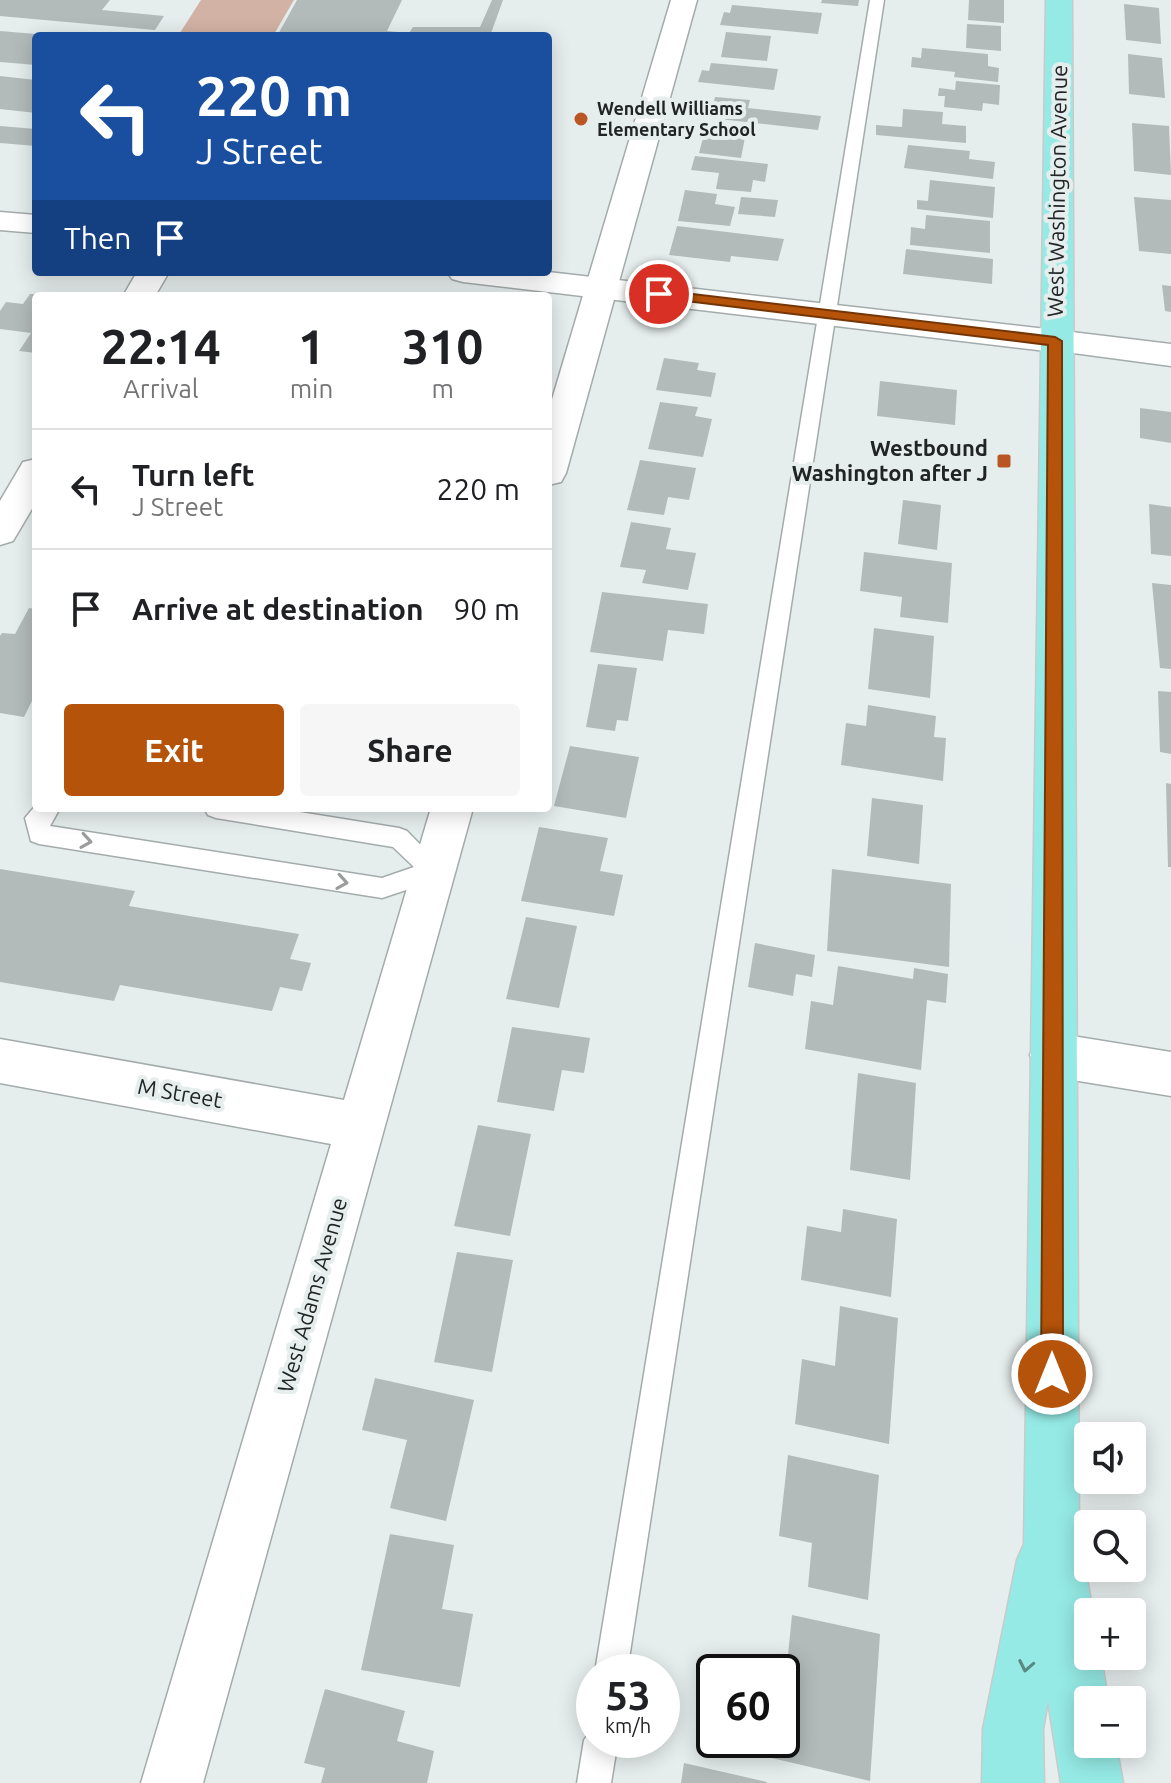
<!DOCTYPE html>
<html lang="en">
<head>
<meta charset="utf-8">
<style>
	body { margin:0; font-family:Ubuntu,sans-serif; background:#f6f6f6; color:#202124; height:100vh; display:flex; flex-direction:column; font-size:30px; white-space:nowrap }
	* { box-sizing:border-box; margin:0 }
	p { font-size:26px; color:#757577 }
	.icon { flex:none; width:44px; height:44px; fill:none; stroke:currentColor; stroke-width:2; stroke-linecap:round; stroke-linejoin:round }
	.map { position:relative; flex:1; overflow:hidden }
	.details { position:absolute; left:32px; top:292px; width:520px; height:520px; display:flex; flex-direction:column; background:#fff; border-radius:8px; box-shadow:0 4px 20px #0003 }
	.details>* { flex:none }
	.banner { position:absolute; left:32px; top:32px; width:520px; height:244px; border-radius:8px; box-shadow:0 4px 20px #0003; background:#1a4fa0; color:#fff; overflow:hidden }
	.buttons { position:absolute; left:1074px; top:1422px; display:grid; gap:16px }
	.buttons a { display:grid; place-items:center; width:72px; height:72px; border-radius:8px; background:#fff; box-shadow:0 4px 20px #0003; font-size:40px }
	.speed { position:absolute; left:576px; top:1654px; display:flex; gap:16px; font-size:40px; font-weight:700; text-align:center }
	.speed>* { display:grid; place-content:center; width:104px; height:104px; border-radius:50%; background:#fff; box-shadow:0 4px 20px #0003; line-height:1 }
	.speed small { font-size:20px; font-weight:400 }
	.speed .limit { border:4px solid #111; border-radius:12px; background:#fff; color:#111 }
	.pin { position:absolute; display:grid; place-items:center; width:68px; height:68px; color:#fff; margin:-34px; border:4px solid #fff; border-radius:50%; box-shadow:0 2px 8px #0007 }
	.me { position:absolute; width:88px; margin:-44px; rotate:0deg; stroke-linejoin:round; filter:drop-shadow(0 0 6px #0008) }
	.turn { display:flex; align-items:center; gap:28px; height:168px; padding:0 32px; font-size:36px }
	.turn .icon { width:104px; height:104px; stroke-width:2.5 }
	.turn b { display:block; font-size:56px; line-height:68px }
	.then { display:flex; align-items:center; height:76px; padding:0 32px; background:#0003; gap:16px; font-size:30px }
	.eta { display:flex; justify-content:space-evenly; align-items:center; height:136px; text-align:center }
	.eta b { font-size:48px; font-weight:600; line-height:56px }
	.primary-button { display:flex; gap:16px; margin-top:auto; padding:16px 32px }
	.primary-button a { flex:1; height:92px; border-radius:8px; background:#b45309; color:#fff; font-size:32px; font-weight:600; line-height:92px; text-align:center }
	.primary-button a+a { background:#f6f6f6; color:#202124 }
	ul { padding:0; list-style:none }
	li { display:flex; align-items:center; gap:24px; height:120px; padding:0 32px; border-top:2px solid #e0e0e0 }
	li div { flex:1 }
	li b { display:block; font-size:30px }
	li em { font-style:normal }
	.map>svg:first-child { display:block }
</style>
</head>
<body>
<div class="map">
<svg width="1171" height="1783" viewBox="0 0 1171 1783">
	<rect width="100%" height="100%" fill="#e6eeed"/>
	<path fill="#d2b2a4" d="M201,0H294L273,36H178Z"/>
	<path fill="#b3bbba" d="M0,0H110L102,10L164,16L155,30L0,16Z
		M297,0H402L387,31L409,33L413,27H480L492,0H503L490,36H277Z
		M822,0H859L858,6L821,3Z
		M969,0H1004V23L968,20Z
		M1124,4L1159,8L1161,44L1126,40Z
		M732,5L822,13L818,34L720,25L724,12L730,13Z
		M967,24L1001,26V51L966,48Z
		M0,31L36,34V65L0,62Z
		M726,32L771,36L767,61L721,57Z
		M922,48L988,54V66L999,68L998,82L954,77L955,72L911,67L912,57L921,58Z
		M1128,54L1162,58L1165,98L1129,94Z
		M711,63L778,69L774,90L698,82L702,70L709,71Z
		M0,76L36,80V113L0,109Z
		M956,81L1000,85L999,105L983,103L982,111L944,107L945,96H938L939,88L955,90Z
		M715,97L750,100L748,108L821,116L818,130L710,118Z
		M903,109L943,112L942,124L966,126V143L876,135V125L902,127Z
		M707,123L747,127L741,158L699,153Z
		M1132,123L1169,126L1171,175L1134,171Z
		M0,126L36,129V146L0,143Z
		M908,145L970,151L969,159L995,162L993,179L904,168Z
		M695,156L768,164L765,182L753,180L751,192L716,189L719,173L691,170Z
		M930,180L995,187L993,218L917,209V200L928,201Z
		M685,190L717,194L715,204L735,207L730,226L678,221Z
		M741,197L778,200L775,217L738,214Z
		M1134,197L1171,200V254L1139,251Z
		M926,215L990,221V253L910,245L911,227L925,229Z
		M677,226L784,239L778,261L731,256L730,262L669,255Z
		M906,249L993,259L992,284L903,274Z
		M1162,285L1171,286V312L1165,311Z
		M30,294H36V353L19,351L31,333L0,329V311L6,302L23,304Z
		M664,358L699,363L697,370L716,373L711,397L656,390Z
		M880,381L957,390L955,425L877,416Z
		M660,402L698,407L695,416L712,419L703,457L648,449Z
		M1140,408L1171,412V443L1140,438Z
		M640,460L696,468L689,500L668,497L664,515L627,510Z
		M903,500L941,505L937,550L898,544Z
		M1149,504L1171,507V556L1151,554Z
		M631,522L671,528L666,549L696,553L688,590L642,583L646,570L620,567Z
		M864,552L952,563L948,623L900,617L902,597L860,591Z
		M1152,583L1171,585V669L1160,668Z
		M602,592L708,604L704,634L668,630L663,661L590,652Z
		M29,608L36,609V693L24,717L0,713V636L2,633L15,634Z
		M874,628L934,636L930,698L868,689Z
		M598,664L637,668L628,721L617,720L615,731L586,727Z
		M1158,691L1171,692V754L1160,752Z
		M868,705L936,716L934,737L946,738L943,781L841,765L846,723L866,726Z
		M570,746L639,757L626,818L554,806Z
		M1166,783L1171,784V867H1168Z
		M872,798L923,805L919,864L867,856Z
		M539,827L608,838L600,871L623,875L614,916L521,901Z
		M0,869L135,891L129,906L299,934L290,959L311,963L302,991L280,987L272,1011L120,985L114,1001L0,982Z
		M832,869L951,884L949,967L827,951Z
		M526,917L577,926L559,1008L506,999Z
		M755,943L815,955L812,977L796,974L793,996L748,987Z
		M838,966L913,979L914,968L948,974L946,1003L927,1000L921,1070L805,1049L811,1001L833,1005Z
		M512,1027L590,1038L584,1073L562,1070L554,1111L497,1102Z
		M858,1073L916,1083L910,1180L850,1170Z
		M478,1125L531,1134L510,1236L454,1226Z
		M843,1209L897,1219L891,1297L801,1280L807,1226L841,1232Z
		M457,1252L513,1260L492,1372L434,1362Z
		M840,1306L898,1318L889,1444L795,1424L802,1359L835,1366Z
		M375,1378L474,1400L446,1521L390,1508L407,1440L362,1430Z
		M788,1455L879,1475L868,1600L808,1587L812,1543L779,1536Z
		M390,1534L454,1545L442,1609L473,1614L460,1687L361,1670Z
		M792,1615L880,1634L870,1781L742,1751L743,1740H782V1715L787,1716L793,1656L788,1655Z
		M325,1689L405,1711L397,1741L434,1751L427,1783H321L325,1768L304,1763Z
		M684,1763L767,1782V1783H681Z"/>
	<g fill="none" stroke-linecap="round" stroke-linejoin="round">
		<defs>
			<path id="service" d="M870,0H884L627,1672H595Z
				M36,805V808H60L50,826L382,878L414,867L393,847L216,818L208,815L204,808H275L399,828L407,831L446,871L442,878L382,898L39,844L31,841L25,818Z
				M594,1726V1740H618L611,1783H577L584,1740Z"/>
			<path id="minor" d="M671,0H697L566,473L561,482L548,485V413Z
				M137,272H169L155,296H123Z
				M1055,330L1171,344V366L1043,349L1038,341L1043,333Z
				M36,459V502L13,541L0,545V501L23,462Z
				M431,808H473L203,1783H141L331,1144L0,1083V1039L344,1100Z
				M1054,1033L1171,1052V1096L1054,1077L1037,1070L1030,1055L1037,1040Z"/>
			<path id="tertiary" d="M0,212L36,215V233L0,230Z
				M447,272H548L1055,330L1067,333L1072,341L1067,349L1055,352L463,282L452,279Z"/>
			<path id="primary" d="M1046,0H1072L1079,1534L1093,1612H1088V1656H1101L1108,1700H1088V1744H1116L1123,1783H1061L1048,1701L1043,1729L1044,1783H982L983,1729L1017,1560L1024,1544Z"/>
		</defs>
		<use href="#service" stroke="#a4abab" stroke-width="3"/>
		<use href="#minor" stroke="#a4abab" stroke-width="3"/>
		<use href="#tertiary" stroke="#a4abab" stroke-width="3"/>
		<use href="#primary" stroke="#cacaca" stroke-width="3"/>
		<use href="#service" fill="#fff" fill-rule="evenodd"/>
		<use href="#minor" fill="#fff" fill-rule="evenodd"/>
		<use href="#tertiary" fill="#fff" fill-rule="evenodd"/>
		<use href="#primary" fill="#95eae5" fill-rule="evenodd"/>
	</g>
	<defs><path id="oneway-chevron" d="M-2-3.5L2.5 0L-2 3.5" fill="none" stroke-width="1.6" stroke-linecap="round" stroke-linejoin="round" transform="scale(2)"/></defs>
	<g stroke="#9b9c9c">
		<use href="#oneway-chevron" transform="translate(86 841) rotate(9)"/>
		<use href="#oneway-chevron" transform="translate(342 882) rotate(9)"/>
	</g>
	<use stroke="#5b8784" href="#oneway-chevron" transform="translate(1026 1666) rotate(101)"/>
	<path fill="#b45309" stroke="#753606" stroke-width="2" d="M659,290L1055,337L1062,341L1063,1374L1060,1382L1052,1385L1044,1382L1041,1374L1048,345L654,297V291Z"/>
	<g fill="#ba5623" stroke="#e6eeed" stroke-width="3">
		<circle cx="581" cy="119" r="8"/>
		<rect x="996" y="453" width="16" height="16" rx="4"/>
	</g>
	<g text-anchor="middle" stroke-width="8" stroke-linejoin="round" paint-order="stroke">
		<g font-size="18" font-weight="bold" fill="#212424" stroke="#e6eeed" text-anchor="start">
			<text x="597" y="115">Wendell Williams<tspan x="597" dy="21">Elementary School</tspan></text>
		</g>
		<g font-size="22" fill="#212424" stroke="#e6eeed">
			<text transform="translate(1057 191) rotate(-89)" y="8">West Washington Avenue</text>
			<text transform="translate(180 1093) rotate(10)" y="8">M Street</text>
			<text transform="translate(312 1295) rotate(-74)" y="8">West Adams Avenue</text>
		</g>
		<g font-size="22" font-weight="bold" fill="#212424" stroke="#e6eeed" text-anchor="end">
			<text x="988" y="456">Westbound<tspan x="988" dy="25">Washington after J</tspan></text>
		</g>
	</g>
</svg>
<div class="buttons">
<a><svg class="icon" aria-label="sound" viewBox="0 0 24 24"><path d="M4 9h4l5-4v14l-5-4H4zM17 9q2 3 0 6"/></svg></a>
<a><svg class="icon" aria-label="search" viewBox="0 0 24 24"><circle cx="10" cy="10" r="6"/><path d="M15 15l6 6"/></svg></a>
<a>+</a>
<a>−</a>
</div>
<div class="speed"><div>53<small>km/h</small></div><div class="limit">60</div></div>
<div class="pin" style="left:659px;top:294px;background:#d93025"><svg class="icon" aria-label="arrive" viewBox="0 0 24 24"><path d="M6 21V4h12l-3 4 3 4H6"/></svg></div>
<svg class="me" style="left:1052px;top:1374px" viewBox="-20 -20 40 40"><circle r="17" fill="#b45309" stroke="#fff" stroke-width="3"/><path d="M0-11L8 9 0 5-8 9z" fill="#fff"/></svg>
<div class="banner">
<div class="turn"><svg class="icon" aria-label="left" viewBox="0 0 24 24"><path d="M17 20v-9H6M10 6l-5 5 5 5"/></svg><div><b>220 m</b>J Street</div></div>
<div class="then">Then<svg class="icon" aria-label="arrive" viewBox="0 0 24 24"><path d="M6 21V4h12l-3 4 3 4H6"/></svg></div>
</div>
<section class="details">
<div class="eta">
<div><b>22:14</b><p>Arrival</p></div>
<div><b>1</b><p>min</p></div>
<div><b>310</b><p>m</p></div>
</div>
<ul>
<li><svg class="icon" aria-label="left" viewBox="0 0 24 24"><path d="M17 20v-9H6M10 6l-5 5 5 5"/></svg><div><b>Turn left</b><p>J Street</p></div><em>220 m</em></li>
<li><svg class="icon" aria-label="arrive" viewBox="0 0 24 24"><path d="M6 21V4h12l-3 4 3 4H6"/></svg><div><b>Arrive at destination</b></div><em>90 m</em></li>
</ul>
<div class="primary-button"><a>Exit</a><a>Share</a></div>
</section>
</div>
</body>
</html>
